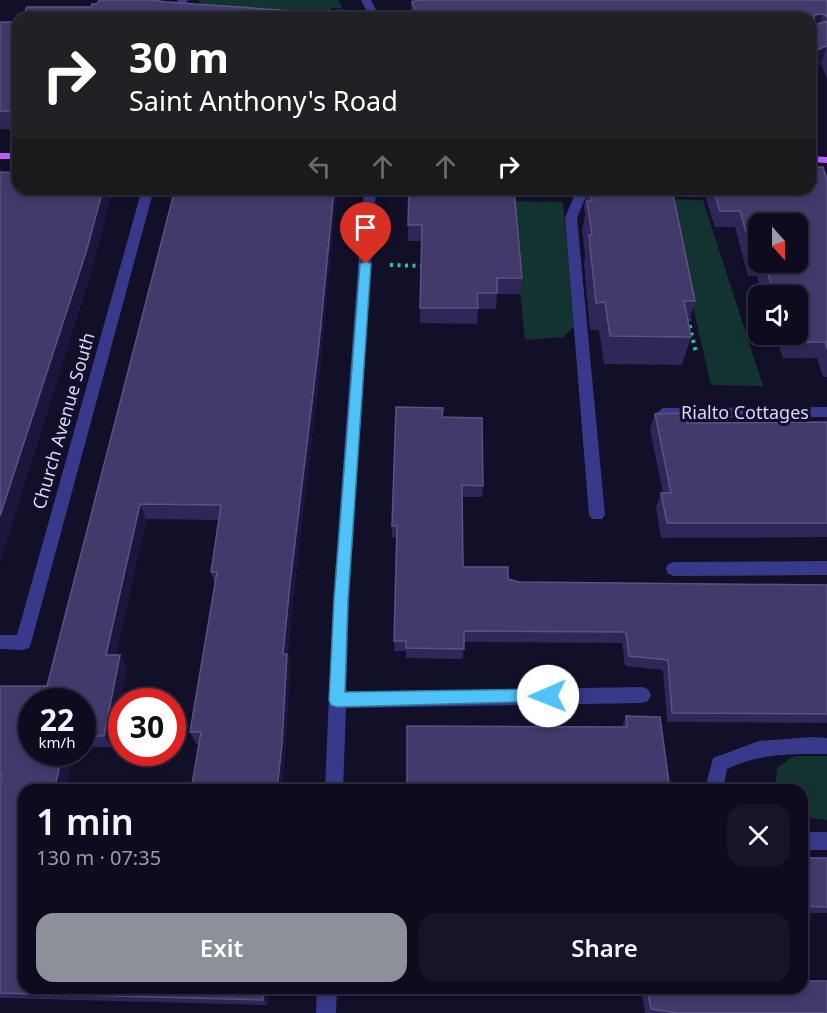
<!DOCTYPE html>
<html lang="en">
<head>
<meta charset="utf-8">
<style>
	body { margin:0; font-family:"Noto Sans",sans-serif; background:#171428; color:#f1f3f6; height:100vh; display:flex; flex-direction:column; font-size:22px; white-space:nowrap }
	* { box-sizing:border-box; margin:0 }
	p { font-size:20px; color:#9b9ba4 }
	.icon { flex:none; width:33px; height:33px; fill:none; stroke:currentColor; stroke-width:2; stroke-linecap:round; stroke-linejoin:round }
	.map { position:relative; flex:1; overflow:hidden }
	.panel { position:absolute; left:18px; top:784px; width:790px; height:210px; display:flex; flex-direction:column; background:#0e0b1f; border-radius:18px; box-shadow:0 3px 9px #0003,0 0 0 2px #2e2b3d }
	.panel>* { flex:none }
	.top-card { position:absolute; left:12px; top:12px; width:804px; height:183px; border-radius:18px; box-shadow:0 3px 9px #0003,0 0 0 2px #2e2b3d; background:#202124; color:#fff; overflow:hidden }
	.needle { width:39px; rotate:159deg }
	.fabs { position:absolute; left:748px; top:213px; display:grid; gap:12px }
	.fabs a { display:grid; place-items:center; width:60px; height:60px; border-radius:12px; background:#0e0b1f; box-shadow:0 3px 9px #0003,0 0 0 2px #2e2b3d; font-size:30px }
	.speed { position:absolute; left:18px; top:688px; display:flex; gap:12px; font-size:30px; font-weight:700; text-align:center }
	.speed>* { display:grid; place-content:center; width:78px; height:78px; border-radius:50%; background:#0e0b1f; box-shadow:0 3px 9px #0003,0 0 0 2px #2e2b3d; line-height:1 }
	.speed small { font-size:15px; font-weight:400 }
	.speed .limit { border:9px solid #d22; background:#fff; color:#111 }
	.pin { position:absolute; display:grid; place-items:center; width:51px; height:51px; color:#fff; margin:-62px -26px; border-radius:50% 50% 50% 0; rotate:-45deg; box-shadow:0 0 6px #0007 }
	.pin .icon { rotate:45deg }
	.me { position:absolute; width:66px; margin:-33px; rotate:269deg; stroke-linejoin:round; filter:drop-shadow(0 0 4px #0008) }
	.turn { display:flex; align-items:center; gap:21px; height:126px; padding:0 18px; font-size:27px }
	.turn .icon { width:78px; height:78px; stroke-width:2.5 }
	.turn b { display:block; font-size:42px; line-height:51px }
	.lanes { display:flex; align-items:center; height:57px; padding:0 18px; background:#0003; justify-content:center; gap:30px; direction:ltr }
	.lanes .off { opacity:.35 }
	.round { display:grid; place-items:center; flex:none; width:63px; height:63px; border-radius:18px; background:#171428 }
	.head { display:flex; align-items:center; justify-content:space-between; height:102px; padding:0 18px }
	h1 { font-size:36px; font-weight:600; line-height:45px }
	.primary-button { display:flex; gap:12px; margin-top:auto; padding:12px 18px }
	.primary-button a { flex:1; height:69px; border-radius:18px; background:#8c9099; color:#fff; font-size:24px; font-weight:600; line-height:69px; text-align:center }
	.primary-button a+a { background:#171428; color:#f1f3f6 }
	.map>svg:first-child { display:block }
</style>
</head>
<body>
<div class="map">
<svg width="827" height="1013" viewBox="0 0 827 1013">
	<rect width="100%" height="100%" fill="#120f29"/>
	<path fill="#123330" d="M198,0H339L342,8H331L327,17L203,7Z
		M668,199L703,200L763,386L711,385Z
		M511,201L563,202L574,326L564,337L525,340Z
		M798,756H827V820L803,817L802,790H775L777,768L790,758Z"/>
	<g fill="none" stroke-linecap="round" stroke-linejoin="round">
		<path stroke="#2bbfaf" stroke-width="4" stroke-dasharray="3 4.5" stroke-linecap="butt" d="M390,265L425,266
			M688,318L696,353"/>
		<path fill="#38398a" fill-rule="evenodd" d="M178,0H188L180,18H170Z
			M361,0H371L377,12L414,15L419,18L337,15L332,12L337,9L367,12Z
			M142,189H154L31,643L29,648L23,650L0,649V635H17Z
			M364,189H376L349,600L346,692L642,687L648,689L651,695L648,701L642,703L346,708L343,790H325L333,600Z
			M577,189H589L577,218L605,515L602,519H592L589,515L565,218Z
			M827,407V417L663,418L656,413L663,408Z
			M827,561V575L674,576L668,574L666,569L668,564L674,562Z
			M812,737L827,738V754C792,754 759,753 727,769L724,784L727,790H708L706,785L713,758L759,741Z
			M802,832H827V850H802Z
			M317,988H337L336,1013H316Z"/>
		<path fill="#bb5eff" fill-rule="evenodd" d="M0,153H18V159H0Z
			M810,156L827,157V163L810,162Z"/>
	</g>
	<path fill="#2f2758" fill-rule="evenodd" d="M411,0H827V79L821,64L810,69V18L412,15V13L411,12Z
		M0,22H18V130L0,129Z
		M827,179V377H823L817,358H783L775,334H798V296H763L757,276H748L735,227H715L703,189H810ZM759,224L798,262H759Z
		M175,189L321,360L293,598L288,655L290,667L285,754L281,790H191L199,744H196L190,732L215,585L211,572L219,520L146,519L116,655H120L127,668L112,747H82V702L32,753H74L66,790H24V988H269L268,1005L0,998V686H47Z
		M409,189L522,278L520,294H497L496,309H478L477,324L420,323L422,241H408Z
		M587,189H672L695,301L689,322L691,337L682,365L604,364L599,330H590L584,264L585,255L582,230L585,215L584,207Z
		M655,414L687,423L827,422V537L661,538L656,508L661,493H663L650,429Z
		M442,417L483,486L482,497H462L463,567L519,582L827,585V723L667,722L663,670L625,666L622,643L464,642L463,659L406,658V651H394L396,537H392V526Z
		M626,716L670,790L622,727Z
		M802,858H827V913H802Z
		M641,988H802L827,1013H645Z"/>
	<path fill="#1c163d" d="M823,14L817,32L810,33L814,15Z
		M827,46L821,64L810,69V53Z
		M103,189H113L93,267L0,563V516Z
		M334,189H337L321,360L293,598L288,655L290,667L285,754L281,790H277L283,654L290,584Z
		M140,504L146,519L113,668L106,655Z
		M120,655L127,668L112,747L104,736Z
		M63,753H74L66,790H54Z
		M264,988H269L268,1005L263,1000Z"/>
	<path fill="#413a6a" stroke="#595381" stroke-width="1.5" d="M99,0H151L166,2L352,15V18H22L27,7H91L92,4H97Z
		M420,0H827V17L823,14L814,15L815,25L827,21V46L810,53V18H409V15L418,16L412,2Z
		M0,22H18V112L0,111Z
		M810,167H823L827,179V349L825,342H790L787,334H798V296H775L764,262H798V224H759V260H754L740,211H720L713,189H810Z
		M0,172L18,173V189H103L87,249L0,516Z
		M175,189H334L319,344L290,584L283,654H287L282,743L277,790H191L201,732H190L217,572H211L221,505L140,504L106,655H120L104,736H82V702H32V753H63L54,790H24V988H264L263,1000L0,993V782L2,775H0V686H47Z
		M409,189H514L522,278H497V293H477L478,308H420L422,225H408Z
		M590,189H672L695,301H684L691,337L610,336L605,302L596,303L589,235H592L587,201H592Z
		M396,407L443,408L442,417L482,418L483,486L462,485L463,567H508V579L519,582L827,585V714L672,713L668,660L629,656L626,632L464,631V649L406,648V641H394L397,526H392Z
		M685,413L687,423L827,422V523H667L661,493H671L655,414Z
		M626,716L660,717L670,790H407V726L627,727Z
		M802,858H827V907L802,906Z
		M802,981H827V1013H677L651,1009L647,988H802Z"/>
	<path fill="#4fc3f7" stroke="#337fa1" stroke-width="1.5" d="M366,261L371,264L348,600L345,692L548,689L553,691L556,696L553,701L337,707L331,705L329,700L334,600L360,264Z"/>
	<g text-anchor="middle" stroke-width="6" stroke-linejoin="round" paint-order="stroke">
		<g font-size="18" fill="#dad7ff" stroke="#120f29">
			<text x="745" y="419">Rialto Cottages</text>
			<text transform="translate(64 421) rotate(-74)" y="6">Church Avenue South</text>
		</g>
	</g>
</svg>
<div class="fabs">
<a><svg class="needle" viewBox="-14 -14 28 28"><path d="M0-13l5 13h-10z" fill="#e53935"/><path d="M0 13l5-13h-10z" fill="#9b9ba4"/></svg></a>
<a><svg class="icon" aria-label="sound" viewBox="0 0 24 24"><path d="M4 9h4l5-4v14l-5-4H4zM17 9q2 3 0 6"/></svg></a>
</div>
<div class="speed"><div>22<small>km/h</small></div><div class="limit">30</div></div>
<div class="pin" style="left:366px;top:264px;background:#d93025"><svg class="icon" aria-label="arrive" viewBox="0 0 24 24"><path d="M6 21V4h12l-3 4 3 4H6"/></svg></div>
<svg class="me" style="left:548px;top:696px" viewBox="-20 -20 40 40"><circle r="19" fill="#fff"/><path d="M0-13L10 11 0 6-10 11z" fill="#4fc3f7"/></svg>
<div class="top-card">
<div class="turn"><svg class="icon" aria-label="right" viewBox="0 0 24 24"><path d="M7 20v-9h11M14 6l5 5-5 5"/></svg><div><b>30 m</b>Saint Anthony's Road</div></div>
<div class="lanes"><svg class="icon off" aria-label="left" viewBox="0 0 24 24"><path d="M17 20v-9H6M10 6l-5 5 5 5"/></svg><svg class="icon off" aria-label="ahead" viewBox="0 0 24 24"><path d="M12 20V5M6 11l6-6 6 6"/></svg><svg class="icon off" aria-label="ahead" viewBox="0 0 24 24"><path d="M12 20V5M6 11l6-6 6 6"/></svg><svg class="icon" aria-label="right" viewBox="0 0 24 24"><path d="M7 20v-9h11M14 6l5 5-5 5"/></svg></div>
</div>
<section class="panel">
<div class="head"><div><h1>1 min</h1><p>130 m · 07:35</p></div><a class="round"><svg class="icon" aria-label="close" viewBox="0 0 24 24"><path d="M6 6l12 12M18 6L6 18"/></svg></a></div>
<div class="primary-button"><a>Exit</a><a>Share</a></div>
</section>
</div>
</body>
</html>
